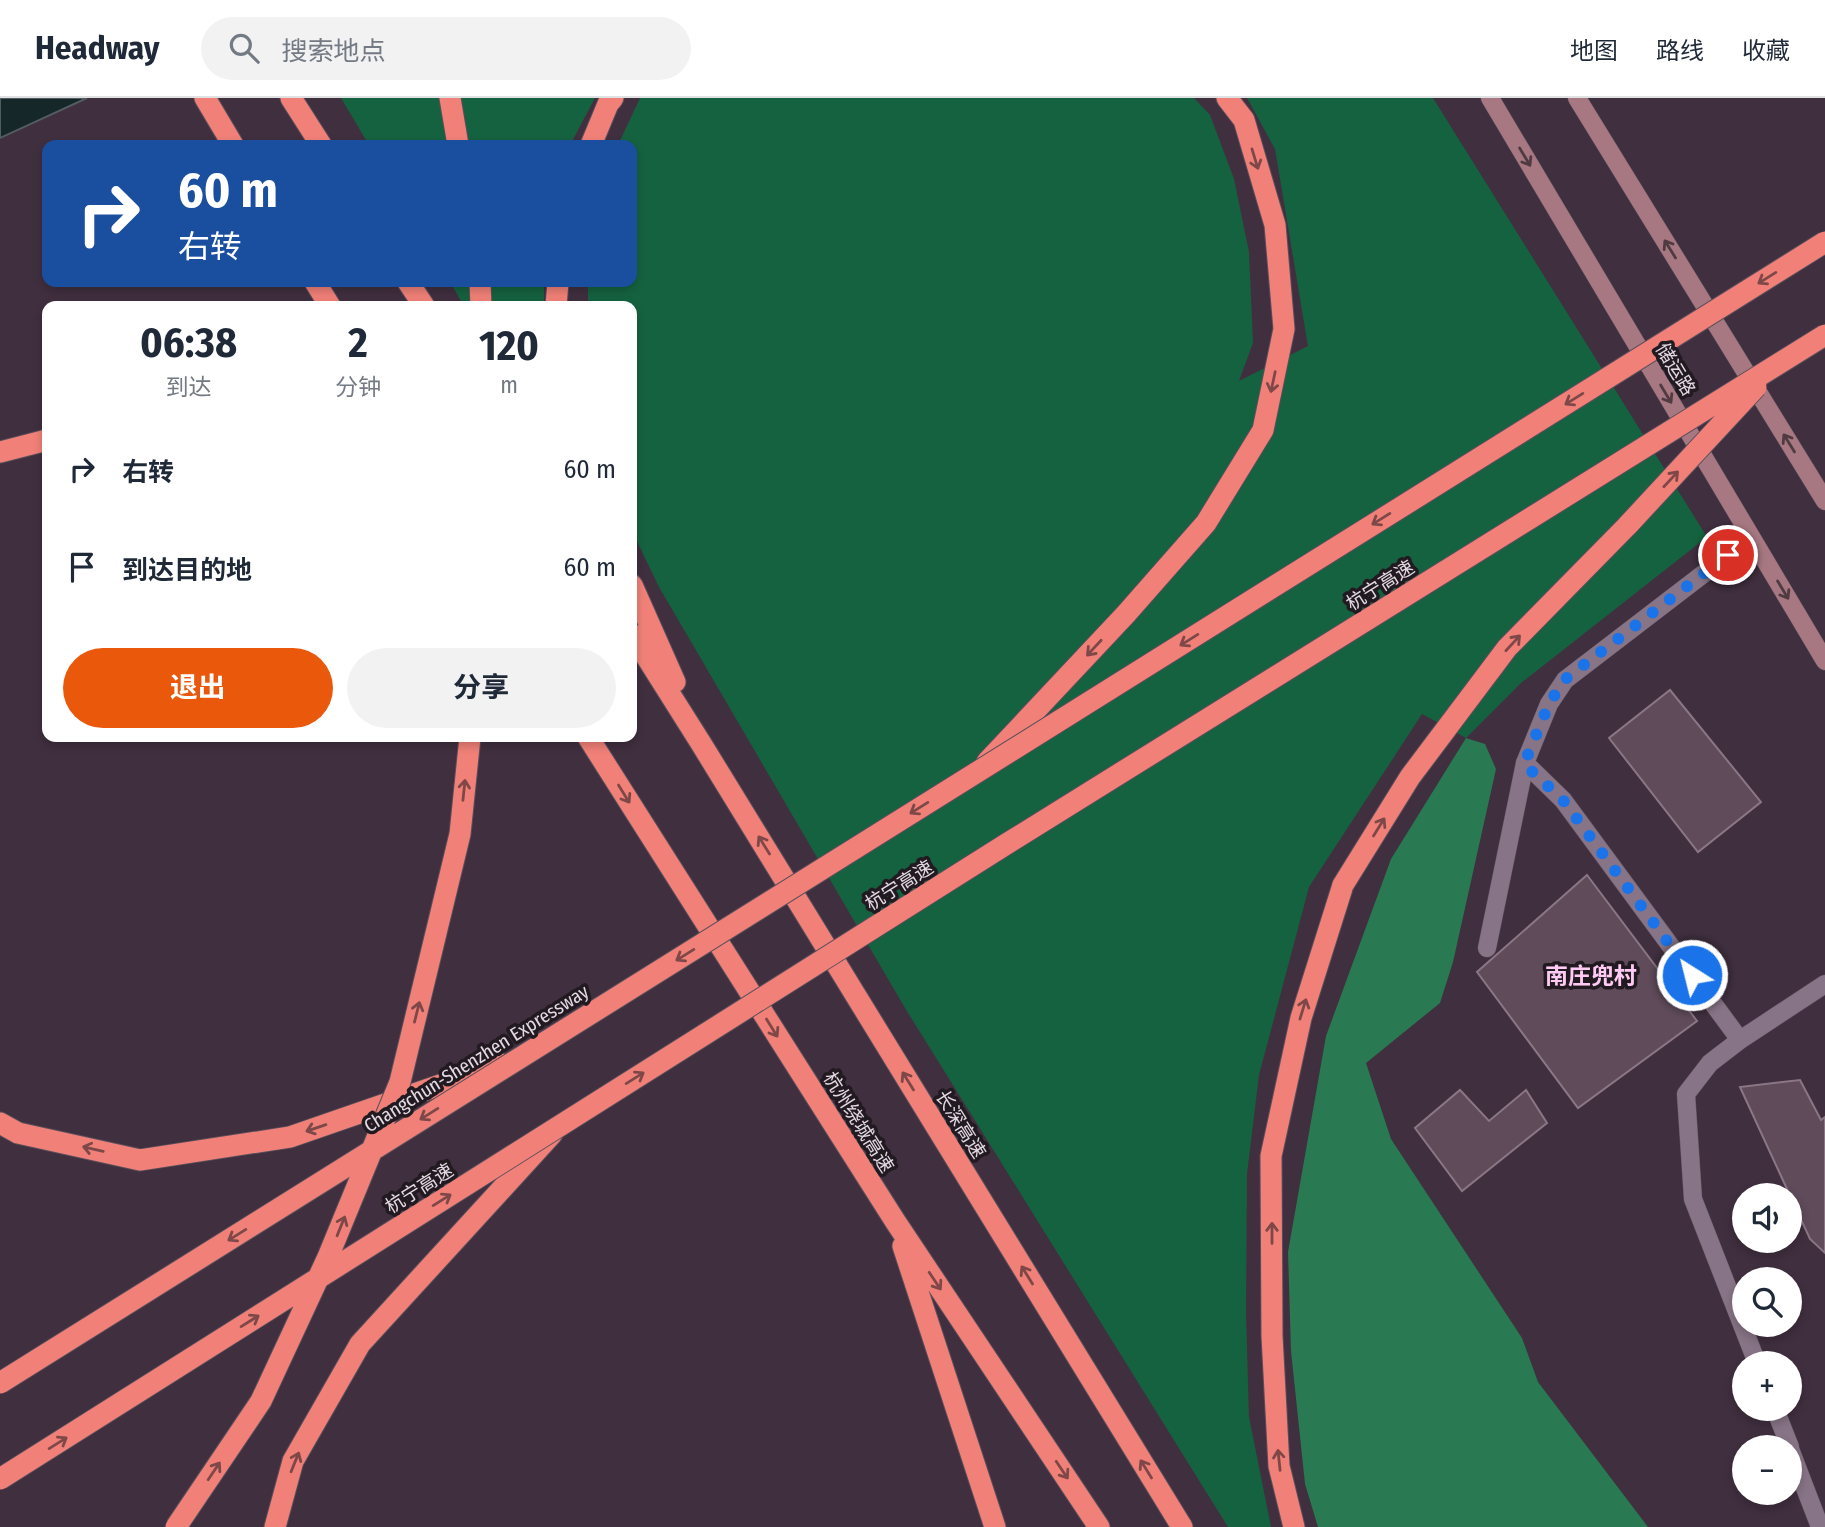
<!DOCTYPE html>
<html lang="zh">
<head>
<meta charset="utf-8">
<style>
	body { margin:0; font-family:"Fira Sans Condensed","Noto Sans SC",sans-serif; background:#f2f2f3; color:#1f2937; height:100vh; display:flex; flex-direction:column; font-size:26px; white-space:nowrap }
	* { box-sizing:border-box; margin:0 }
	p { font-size:23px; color:#747a83 }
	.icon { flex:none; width:38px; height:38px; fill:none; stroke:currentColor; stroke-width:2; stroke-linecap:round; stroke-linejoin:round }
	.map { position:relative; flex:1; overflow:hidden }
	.drawer { position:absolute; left:42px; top:203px; width:595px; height:441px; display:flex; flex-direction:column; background:#fff; border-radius:14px; box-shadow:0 4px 10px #0003 }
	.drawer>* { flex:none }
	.hud { position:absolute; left:42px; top:42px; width:595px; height:147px; border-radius:14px; box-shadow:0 4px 10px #0003; background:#1a4fa0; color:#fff; overflow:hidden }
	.buttons { position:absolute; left:1732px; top:1085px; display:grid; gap:14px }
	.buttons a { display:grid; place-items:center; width:70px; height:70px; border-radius:50%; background:#fff; box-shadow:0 4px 10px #0003; font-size:35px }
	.pin { position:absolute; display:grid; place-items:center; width:60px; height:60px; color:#fff; margin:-30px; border:4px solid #fff; border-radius:50%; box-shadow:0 2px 7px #0007 }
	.me { position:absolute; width:77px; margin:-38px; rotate:324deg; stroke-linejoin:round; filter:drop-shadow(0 0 5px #0008) }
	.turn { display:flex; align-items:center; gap:24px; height:147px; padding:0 21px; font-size:32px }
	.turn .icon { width:91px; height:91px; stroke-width:2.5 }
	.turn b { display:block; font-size:49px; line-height:60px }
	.eta { display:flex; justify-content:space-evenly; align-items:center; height:119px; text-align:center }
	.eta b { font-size:42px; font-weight:700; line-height:49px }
	.button { display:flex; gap:14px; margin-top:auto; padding:14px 21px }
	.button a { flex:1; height:80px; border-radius:42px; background:#ea580c; color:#fff; font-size:28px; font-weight:700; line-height:80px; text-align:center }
	.button a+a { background:#f2f2f3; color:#1f2937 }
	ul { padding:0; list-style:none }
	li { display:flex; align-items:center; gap:21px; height:98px; padding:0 21px }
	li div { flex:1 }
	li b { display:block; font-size:26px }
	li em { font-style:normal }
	header { display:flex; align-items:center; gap:42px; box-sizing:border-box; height:98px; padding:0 35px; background:#fff; border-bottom:2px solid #e0e1e3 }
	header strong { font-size:33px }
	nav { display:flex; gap:38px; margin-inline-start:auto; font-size:24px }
	.search { width:490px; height:63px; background:#f2f2f3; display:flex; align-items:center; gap:18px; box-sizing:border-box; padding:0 24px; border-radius:38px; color:#747a83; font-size:26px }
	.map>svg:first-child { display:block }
</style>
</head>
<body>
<header>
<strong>Headway</strong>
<div class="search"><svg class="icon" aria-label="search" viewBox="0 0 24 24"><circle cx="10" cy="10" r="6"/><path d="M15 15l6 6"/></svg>搜索地点</div>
<nav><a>地图</a><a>路线</a><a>收藏</a></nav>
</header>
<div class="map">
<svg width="1825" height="1429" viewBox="0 0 1825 1429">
	<rect width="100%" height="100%" fill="#402f3f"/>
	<path fill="#156240" d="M341,0H595L570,47H369Z
		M640,0H1194L1210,17L1234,81L1249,154L1253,245L1239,283L1308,248L1275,51L1247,0H1433L1707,439L1521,585L1466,640L1422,616L1309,789L1259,977L1247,1076L1246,1216L1249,1319L1271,1429H1228L905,910L659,489L632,433V208H588V184H632V47H618Z
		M450,184H544V208H464Z"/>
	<path fill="#297952" d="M1466,640L1485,646L1496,671L1453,864L1440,905L1366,965L1391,1041L1522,1240L1538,1284L1648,1429H1318L1305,1386L1291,1253L1288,1154L1326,938L1391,761Z"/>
	<path fill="#152729" stroke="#535d61" stroke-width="2" d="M0,0H87L0,40Z"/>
	<path fill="#5f4b5a" stroke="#8b7686" stroke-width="2" d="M1670,592L1761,704L1698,754L1609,640Z
		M1587,777L1697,923L1578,1010L1477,874Z
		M1800,982L1821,1022L1825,1019V1155L1810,1141L1740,989Z
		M1460,992L1489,1023L1526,992L1547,1025L1462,1093L1415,1030Z"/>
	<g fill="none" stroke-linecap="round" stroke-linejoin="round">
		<defs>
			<path id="lane" d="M1487,850L1525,665L1549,606L1565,582L1728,457"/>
			<path id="street" d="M1525,665L1563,702L1740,942
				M1757,1265L1693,1101L1686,996L1710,965L1740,942L1825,886
				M1775,1311L1790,1349
				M1790,1351L1820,1429"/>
			<path id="secondary" d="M1490,0L1825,563
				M1577,0L1825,403"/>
			<path id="highway" d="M205,0L233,47
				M291,0L321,47
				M450,0L458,47
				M591,47L608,6L613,0
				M315,184L330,208
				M408,184L424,208
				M480,184L481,208
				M556,208L558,184
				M0,354L47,342
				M632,487L675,584
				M632,536L702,647L1182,1429
				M588,639L895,1123L1099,1429
				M987,664L1126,516L1206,425L1263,332L1284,231L1275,127L1244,22L1227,0
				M0,1025L18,1035L140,1062L290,1039L501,966
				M903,1148L995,1429
				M275,1429L293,1363L360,1246L552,1036
				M1294,1429L1279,1368L1272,1238L1271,1058L1301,920L1343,787"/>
		</defs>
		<use href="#lane" stroke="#5b4e5b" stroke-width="19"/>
		<use href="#street" stroke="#5b4e5b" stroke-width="19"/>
		<use href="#secondary" stroke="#5b4e5b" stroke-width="19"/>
		<use href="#highway" stroke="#5b4e5b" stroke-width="23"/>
		<use href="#lane" stroke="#877486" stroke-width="18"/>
		<use href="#street" stroke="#877486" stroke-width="18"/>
		<use href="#secondary" stroke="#a77882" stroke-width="18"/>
		<use href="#highway" stroke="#f18178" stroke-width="21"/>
		<defs>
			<path id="highway-bridge" d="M1343,787L1410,679L1507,550L1627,428L1756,289
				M0,1285L1825,144
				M0,1381L1008,745L1825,237
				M176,1429L261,1303L328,1159L400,984L460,736L470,639"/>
		</defs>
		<use href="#highway-bridge" stroke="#5b4e5b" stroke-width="23" stroke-linecap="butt"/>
		<use href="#highway-bridge" stroke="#f18178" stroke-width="21"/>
	</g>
	<defs><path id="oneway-shaft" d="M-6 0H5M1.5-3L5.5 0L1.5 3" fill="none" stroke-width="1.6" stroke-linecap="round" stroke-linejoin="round" transform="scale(1.75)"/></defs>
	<g stroke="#513b43">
		<use href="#oneway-shaft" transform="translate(1525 59) rotate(59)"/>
		<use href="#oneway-shaft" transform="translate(1670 151) rotate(-122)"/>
		<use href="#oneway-shaft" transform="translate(1666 296) rotate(59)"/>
		<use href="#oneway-shaft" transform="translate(1789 345) rotate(-122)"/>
		<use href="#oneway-shaft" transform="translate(1783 492) rotate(59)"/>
	</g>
	<g stroke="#7f4848">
		<use href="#oneway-shaft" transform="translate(1255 61) rotate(73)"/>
		<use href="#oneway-shaft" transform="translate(1767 180) rotate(148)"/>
		<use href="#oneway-shaft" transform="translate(1273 284) rotate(102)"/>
		<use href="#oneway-shaft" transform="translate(1574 301) rotate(148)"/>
		<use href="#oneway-shaft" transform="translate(1671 381) rotate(-47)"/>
		<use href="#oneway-shaft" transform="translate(1381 421) rotate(148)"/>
		<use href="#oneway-shaft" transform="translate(1189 542) rotate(148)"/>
		<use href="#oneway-shaft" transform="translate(1513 545) rotate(-47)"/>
		<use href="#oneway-shaft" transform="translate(1094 550) rotate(133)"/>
		<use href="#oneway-shaft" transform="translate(464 692) rotate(-84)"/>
		<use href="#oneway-shaft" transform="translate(624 696) rotate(58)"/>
		<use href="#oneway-shaft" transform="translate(919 710) rotate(148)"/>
		<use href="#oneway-shaft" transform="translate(1379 729) rotate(-58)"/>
		<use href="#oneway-shaft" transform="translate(764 747) rotate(-122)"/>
		<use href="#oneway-shaft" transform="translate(685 857) rotate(148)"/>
		<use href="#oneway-shaft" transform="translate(1303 911) rotate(-73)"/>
		<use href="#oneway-shaft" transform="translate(417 914) rotate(-76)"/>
		<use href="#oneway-shaft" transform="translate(772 930) rotate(58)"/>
		<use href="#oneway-shaft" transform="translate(635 980) rotate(-32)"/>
		<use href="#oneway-shaft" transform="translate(908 983) rotate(-122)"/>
		<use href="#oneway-shaft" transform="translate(429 1016) rotate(148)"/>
		<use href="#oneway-shaft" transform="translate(316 1030) rotate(161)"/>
		<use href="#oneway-shaft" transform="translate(93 1051) rotate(-167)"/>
		<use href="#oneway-shaft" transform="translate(442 1102) rotate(-32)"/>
		<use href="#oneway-shaft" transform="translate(341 1128) rotate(-68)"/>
		<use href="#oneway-shaft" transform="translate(1272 1135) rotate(-90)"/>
		<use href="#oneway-shaft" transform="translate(237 1137) rotate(148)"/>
		<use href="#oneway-shaft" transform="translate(1027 1177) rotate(-122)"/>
		<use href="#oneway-shaft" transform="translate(935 1183) rotate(56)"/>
		<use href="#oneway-shaft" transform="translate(250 1223) rotate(-32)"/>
		<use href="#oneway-shaft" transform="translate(58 1345) rotate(-32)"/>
		<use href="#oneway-shaft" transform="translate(1279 1362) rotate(-96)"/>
		<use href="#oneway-shaft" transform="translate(295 1364) rotate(-68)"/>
		<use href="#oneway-shaft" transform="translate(1146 1371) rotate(-122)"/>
		<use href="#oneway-shaft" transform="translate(1062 1372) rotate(56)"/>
		<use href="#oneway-shaft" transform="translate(214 1373) rotate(-56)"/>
	</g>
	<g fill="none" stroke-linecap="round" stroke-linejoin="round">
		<path stroke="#1a73e8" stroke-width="12" stroke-dasharray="0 21.6" d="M1692,877L1563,702L1524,666L1549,606L1564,582L1728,457"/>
	</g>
	<g text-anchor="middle" stroke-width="7" stroke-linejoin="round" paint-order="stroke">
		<g font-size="19" fill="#e4dae3" stroke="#221a21">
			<text transform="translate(1676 271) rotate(59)" y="7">储运路</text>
			<text transform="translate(1380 487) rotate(-32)" y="7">杭宁高速</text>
			<text transform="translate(899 787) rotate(-32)" y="7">杭宁高速</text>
			<text transform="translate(476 960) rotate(-32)" y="7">Changchun-Shenzhen Expressway</text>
			<text transform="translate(859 1024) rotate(58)" y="7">杭州绕城高速</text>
			<text transform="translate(961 1026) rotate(58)" y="7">长深高速</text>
			<text transform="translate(419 1090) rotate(-32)" y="7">杭宁高速</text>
		</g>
		<g font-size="23" font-weight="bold" fill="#ffcbf4" stroke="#221a21">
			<text x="1591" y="886">南庄兜村</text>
		</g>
	</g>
</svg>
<div class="buttons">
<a><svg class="icon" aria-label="sound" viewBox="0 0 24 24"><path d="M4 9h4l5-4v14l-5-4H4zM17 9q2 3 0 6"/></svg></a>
<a><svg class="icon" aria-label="search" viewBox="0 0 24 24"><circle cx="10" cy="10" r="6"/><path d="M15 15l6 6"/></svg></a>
<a>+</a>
<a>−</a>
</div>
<div class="pin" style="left:1728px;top:457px;background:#d93025"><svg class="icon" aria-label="arrive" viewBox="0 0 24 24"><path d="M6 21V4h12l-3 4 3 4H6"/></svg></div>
<svg class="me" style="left:1692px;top:877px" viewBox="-20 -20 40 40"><circle r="17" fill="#1a73e8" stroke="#fff" stroke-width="3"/><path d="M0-11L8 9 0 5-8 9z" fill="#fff"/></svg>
<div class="hud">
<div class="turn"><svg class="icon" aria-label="right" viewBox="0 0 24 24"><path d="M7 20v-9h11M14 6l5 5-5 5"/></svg><div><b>60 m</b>右转</div></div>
</div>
<section class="drawer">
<div class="eta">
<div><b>06:38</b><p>到达</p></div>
<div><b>2</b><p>分钟</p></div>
<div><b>120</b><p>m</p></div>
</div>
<ul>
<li><svg class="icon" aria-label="right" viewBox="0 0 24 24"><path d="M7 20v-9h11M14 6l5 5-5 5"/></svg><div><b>右转</b></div><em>60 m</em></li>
<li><svg class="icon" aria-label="arrive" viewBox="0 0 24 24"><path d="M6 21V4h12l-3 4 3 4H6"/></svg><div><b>到达目的地</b></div><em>60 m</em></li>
</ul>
<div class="button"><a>退出</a><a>分享</a></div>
</section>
</div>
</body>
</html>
